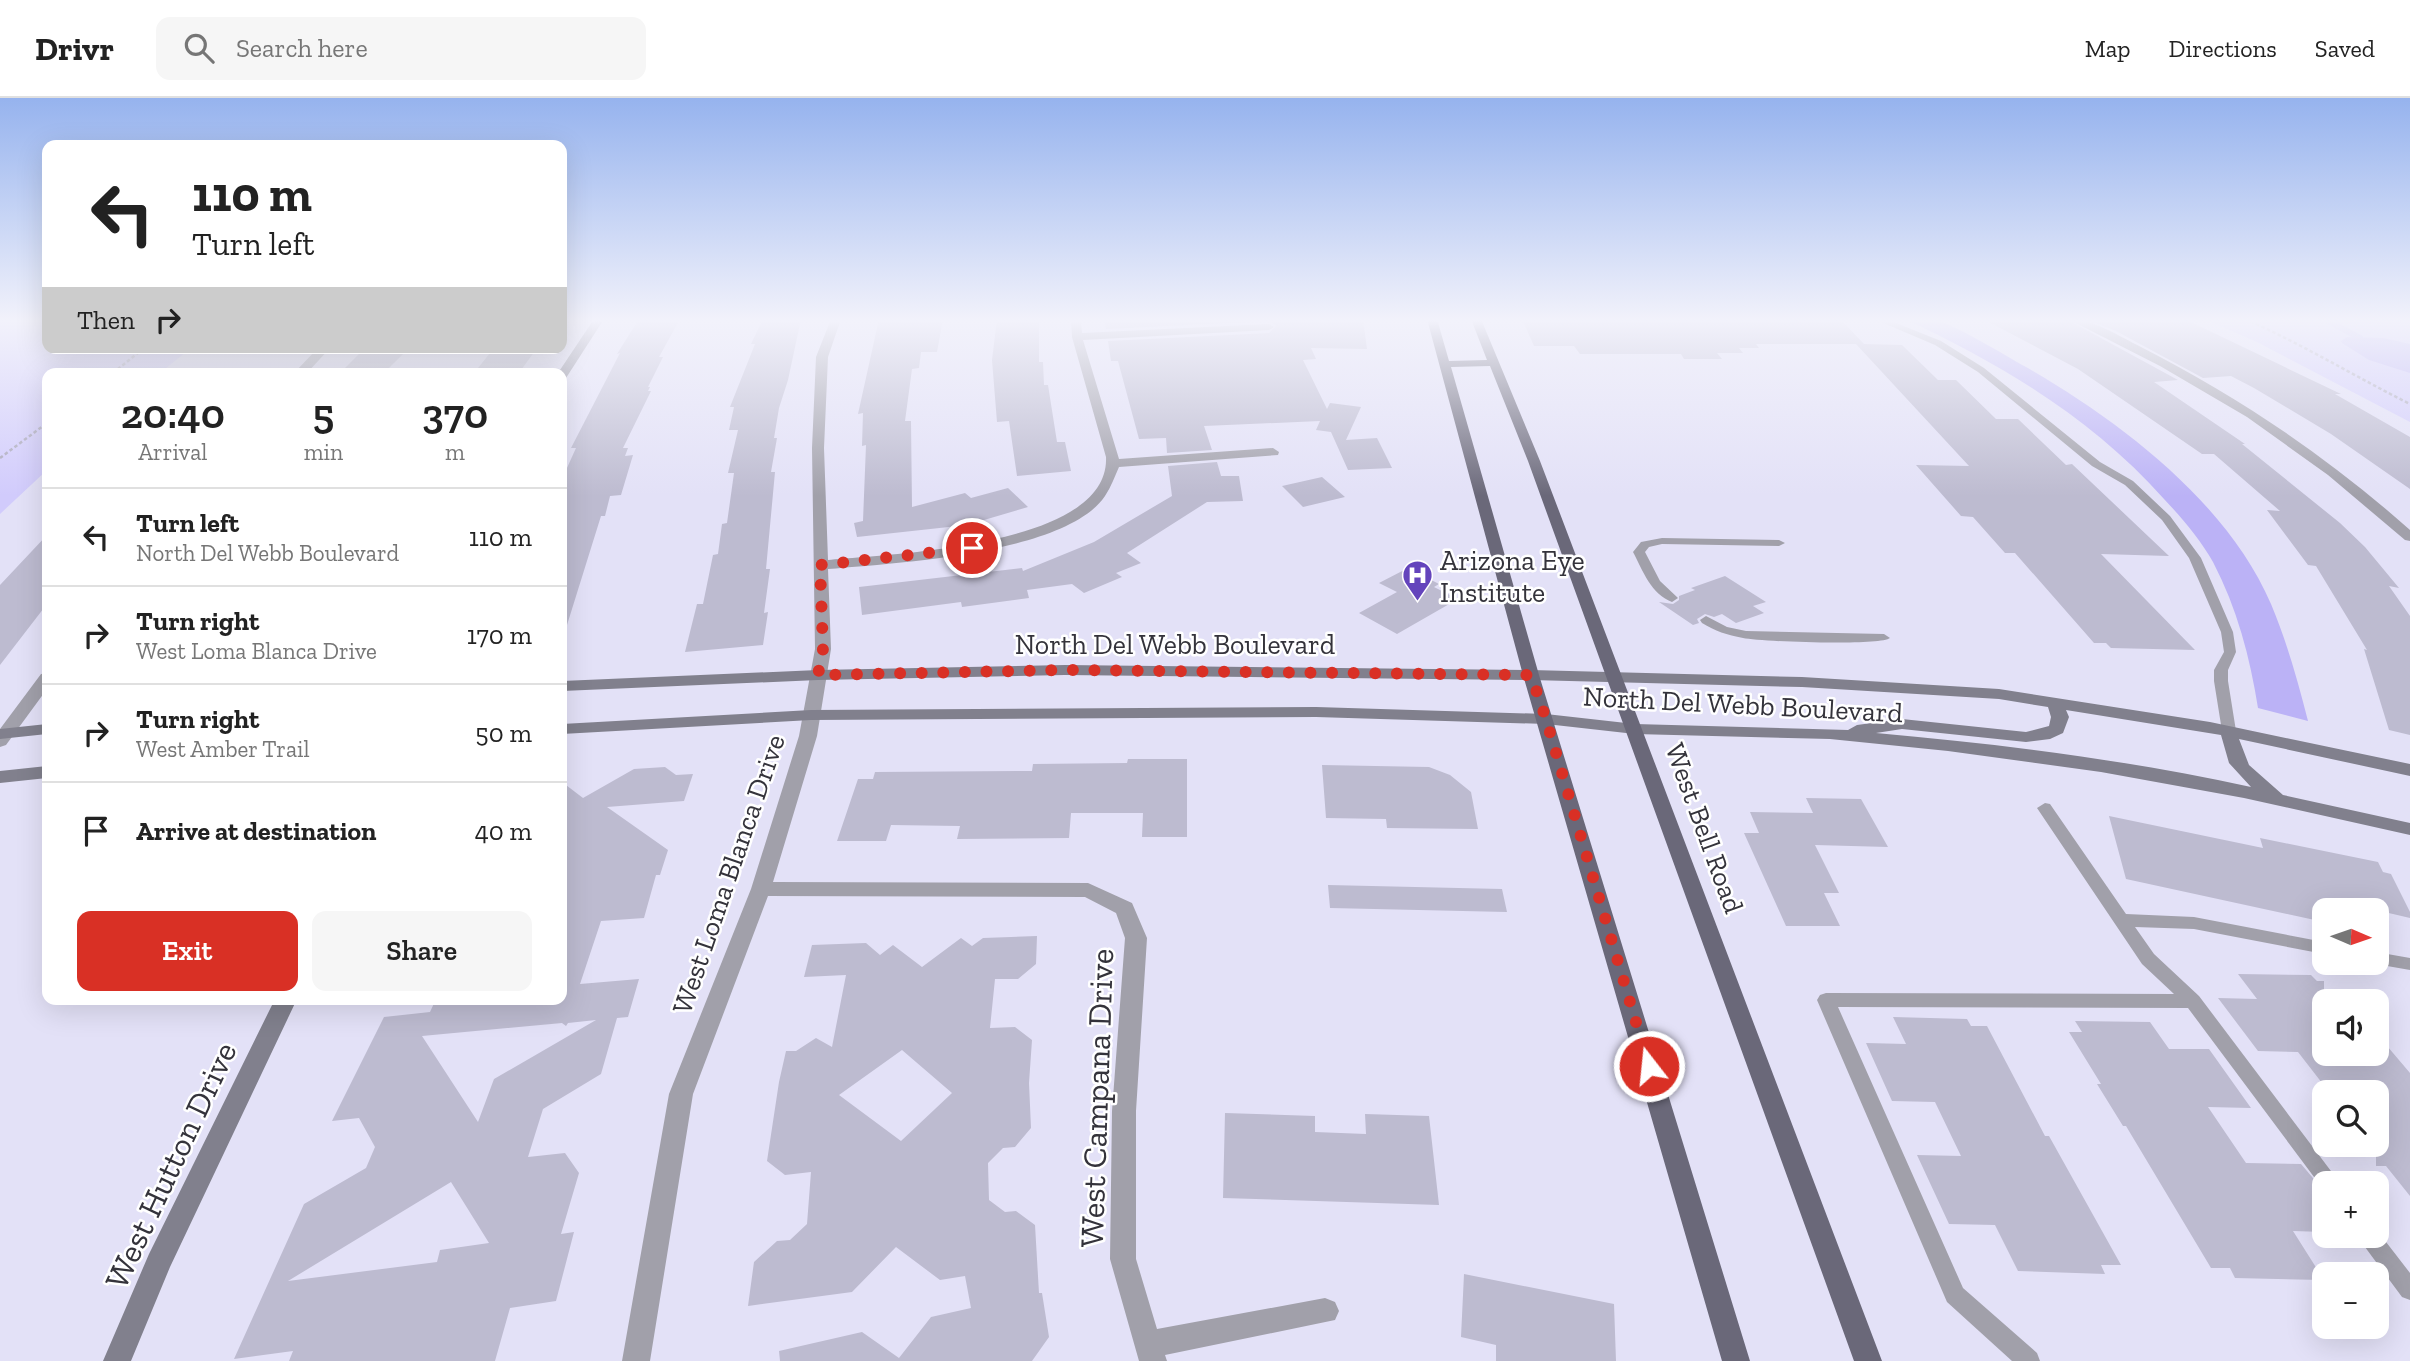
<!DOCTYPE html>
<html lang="en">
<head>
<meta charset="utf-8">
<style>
	body { margin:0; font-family:"Zilla Slab",serif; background:#f6f6f6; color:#222; height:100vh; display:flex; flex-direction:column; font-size:26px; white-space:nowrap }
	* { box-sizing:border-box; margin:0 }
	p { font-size:23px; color:#767676 }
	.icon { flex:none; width:38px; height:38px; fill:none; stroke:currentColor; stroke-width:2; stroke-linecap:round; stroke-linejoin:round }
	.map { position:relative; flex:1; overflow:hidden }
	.sheet { position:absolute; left:42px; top:270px; width:525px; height:637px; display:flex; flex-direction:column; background:#fff; border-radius:14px; box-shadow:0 7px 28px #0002 }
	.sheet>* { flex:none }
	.top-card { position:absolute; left:42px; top:42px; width:525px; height:214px; border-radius:14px; box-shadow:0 7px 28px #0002; background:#fff; color:#222; overflow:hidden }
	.needle { width:46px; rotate:92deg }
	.buttons { position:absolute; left:2312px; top:800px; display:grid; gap:14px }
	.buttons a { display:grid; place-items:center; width:77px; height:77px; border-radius:14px; background:#fff; box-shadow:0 7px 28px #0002; font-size:35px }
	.pin { position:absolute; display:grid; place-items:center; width:60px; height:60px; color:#fff; margin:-30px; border:4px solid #fff; border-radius:50%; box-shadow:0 2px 7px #0007 }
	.me { position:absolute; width:77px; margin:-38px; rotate:344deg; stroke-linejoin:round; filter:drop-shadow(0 0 5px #0008) }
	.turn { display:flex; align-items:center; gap:24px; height:147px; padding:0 35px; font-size:32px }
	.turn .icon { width:91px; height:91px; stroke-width:2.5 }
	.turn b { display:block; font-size:49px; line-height:60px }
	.then { display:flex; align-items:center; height:66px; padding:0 35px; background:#0003; gap:14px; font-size:26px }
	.eta { display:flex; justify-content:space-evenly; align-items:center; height:119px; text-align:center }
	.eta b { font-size:42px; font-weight:600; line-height:49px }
	.primary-button { display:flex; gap:14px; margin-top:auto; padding:14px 35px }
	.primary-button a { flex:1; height:80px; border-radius:14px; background:#d93025; color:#fff; font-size:28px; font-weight:600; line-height:80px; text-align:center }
	.primary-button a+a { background:#f6f6f6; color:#222 }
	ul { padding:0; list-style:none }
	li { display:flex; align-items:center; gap:21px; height:98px; padding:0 35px; border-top:2px solid #e0e0e0 }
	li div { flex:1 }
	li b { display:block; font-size:26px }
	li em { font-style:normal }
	header { display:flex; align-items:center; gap:42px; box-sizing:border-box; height:98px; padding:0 35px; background:#fff; border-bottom:2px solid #e0e0e0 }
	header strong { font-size:33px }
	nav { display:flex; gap:38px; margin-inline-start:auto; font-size:24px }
	.search { width:490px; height:63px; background:#f6f6f6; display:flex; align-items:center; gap:18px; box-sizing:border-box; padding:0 24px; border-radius:14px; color:#767676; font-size:26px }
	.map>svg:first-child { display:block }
</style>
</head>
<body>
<header>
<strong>Drivr</strong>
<div class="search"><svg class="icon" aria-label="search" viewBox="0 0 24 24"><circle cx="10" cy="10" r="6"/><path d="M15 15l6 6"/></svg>Search here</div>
<nav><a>Map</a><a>Directions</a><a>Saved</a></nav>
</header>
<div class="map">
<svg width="2410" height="1263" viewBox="0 0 2410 1263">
	<rect width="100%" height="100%" fill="#e3e1f7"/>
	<path fill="#d1cbfc" d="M0,221H47V250H191L160,275H47V372L0,416Z
		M2204,221H2410V324L2257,244Z"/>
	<path fill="#bbb2f6" d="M1905,221C1914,221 1923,220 1932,221C1951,224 2006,258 2026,269C2120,323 2227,404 2271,506C2287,544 2298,584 2308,623L2258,610C2250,559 2237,510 2213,464C2200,441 2182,420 2164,401C2093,321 2001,266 1905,221Z
		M2347,239L2383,240L2410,246V275L2369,262L2342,245L2341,243Z"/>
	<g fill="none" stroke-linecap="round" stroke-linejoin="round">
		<path stroke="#bbb2f6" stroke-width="6" d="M2324,221L2360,240"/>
	</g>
	<path fill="#bdbbd0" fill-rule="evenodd" d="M639,221H680L659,259H663L648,289H650L648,293H651L623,350H628L625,358L633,357L621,397L610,398L605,418H601L567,527L562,526V381L576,350H571L620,255L617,256Z
		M763,221H801L788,282L779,310L774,340H777L771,374H775L766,471H770L764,515L768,514L763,547L685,554L697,506H703L713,457L718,456L722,426L727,425L734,375H728L738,332H729L734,309H730L755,246H751Z
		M879,221H943L937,254H921L919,270L912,271L905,323H911L912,409L965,395L971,400L1008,390L1028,409L967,427L857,439L854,425L863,423L866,347L862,348L863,315L858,316Z
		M997,221H1039V264H1043L1044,287H1048L1057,344H1065L1071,373L1017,378L1009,323L997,324L992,262Z
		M1104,221H1363L1367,251L1311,250L1316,261L1303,262L1327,311L1330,305L1361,309L1346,342L1377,340L1392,370L1348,372L1331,334L1316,332L1320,323L1204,328L1212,352L1167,355L1166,340L1139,341L1118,263H1111L1108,243L1269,235L1276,228L1269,223L1106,231Z
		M1522,221H1840L1864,246L1902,247L1938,282H1956L1996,321H2018L2066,367L2072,366L2169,458L2101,456L2195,552L2111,550L2106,545H2094L2015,455H2005L1973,419L1961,418L1916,367L1969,368L1856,246H1756L1759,250H1739L1743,255H1717L1722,261H1684L1681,256H1580L1574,248H1534Z
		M1983,221H2066L2178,282L2154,284L2245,346H2242L2340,425L2365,449L2399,490L2389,488L2410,518V637L2389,632L2364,551L2367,552L2316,468L2308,467L2267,412L2280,413L2214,356H2202L2078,271Z
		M2086,221H2179L2195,226L2341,296H2335L2410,339V391L2331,336L2254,290L2231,278L2203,280L2116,233Z
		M365,250H409L384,275H340Z
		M494,250H537L519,275H474Z
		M1217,364L1221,378H1239L1243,403L1207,404L1127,455L1141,465L1116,475L1122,479L1084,495L1072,486L1027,492L1029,500L962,509L961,504L862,517L859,489L1022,470L1023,473L1094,444L1172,398L1168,368Z
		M1322,379L1345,399L1303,409L1282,388Z
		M47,437V506L0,567V487Z
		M1408,470L1439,486L1434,489L1458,501L1397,536L1359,515L1397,494L1379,485Z
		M1725,478L1766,504L1753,508L1764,515L1736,525L1722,516L1714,519L1705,516L1697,521L1699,525L1693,527L1659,504L1673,506L1679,502V498L1695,492L1691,490Z
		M1128,661H1187V739H1142L1143,715H1071L1069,740L957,741L960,728L891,727L886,743H837L858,681H873L875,674L1032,673L1033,666L1127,665Z
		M1322,667L1429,669L1450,677L1471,694L1478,731L1387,730L1386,721L1326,720Z
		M665,669L676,677L693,676L684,703L607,709L668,752L660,777H656L644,820L601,823L580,886L639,881L628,919L617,920L601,976L543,1011L528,1059L565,1055L579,1075L561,1136L574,1134L556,1203L510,1210L495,1263H289L293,1253L234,1261L304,1106L366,1070L375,1049L359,1020L332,1023L384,919L430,914L436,901H562V684L583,700L634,671ZM596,922L494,981L478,1024L422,938L562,925L566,928L568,925ZM451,1084L489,1145L440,1152L437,1164L288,1183Z
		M1806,700L1861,701L1888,749L1815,747L1839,795H1824L1840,828H1786L1744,735H1759L1750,714L1813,715Z
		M2109,718L2263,750L2260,740L2378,764L2383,774L2391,776L2410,814V820L2376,812H2324V824L2126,781Z
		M1328,787L1502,791L1507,814L1330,810Z
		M1037,838L1036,866L1018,881H995L990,930L1015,929L1032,942L1029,985L1031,1030L1015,1049L1003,1050L988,1065L989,1102L1005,1114L1016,1113L1035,1127L1039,1195H1042L1049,1239L1032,1263H780L779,1253L862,1234L899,1260L931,1219L971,1210L965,1178L940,1182L896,1149L852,1194L748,1208L754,1164L777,1143L790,1142L807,1126L811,1074L785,1077L767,1063L779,984L786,953H796L816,940L832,949L846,877L804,879L812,847L866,845L880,857L893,847L922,869L961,840L972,848L983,840ZM902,952L952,995L901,1043L839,997Z
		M2238,876L2311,877L2317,883H2324V956H2376V935L2410,975V1098L2386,1068H2376V994H2329L2298,954L2258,953L2218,900L2257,901Z
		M1893,919L1967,921L1971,928H1987L2045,1038H2049L2121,1167H2101L2105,1176L2018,1173L1995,1127L1949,1126L1917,1057L1961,1058L1935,1004L1892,1003L1866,945L1906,946Z
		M2075,923L2150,924L2169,951H2209L2251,1010L2208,1009L2246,1065L2301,1066L2324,1093V1134L2293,1133L2324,1182L2235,1180L2230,1170H2211L2126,1028H2123L2097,986H2101L2069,934H2082Z
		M1225,1015L1315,1018V1034L1366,1036L1365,1016L1429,1018L1439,1107L1223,1100Z
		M1464,1176L1614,1206L1616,1263H1496V1247L1461,1239Z"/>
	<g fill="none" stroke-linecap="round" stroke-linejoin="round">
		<path stroke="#a9a7b9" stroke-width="2.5" stroke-dasharray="3.5 2.5" stroke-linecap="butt" d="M2245,221C2302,246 2354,278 2410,306
			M113,275L144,250
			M0,360L47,325"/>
		<path fill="#a1a0aa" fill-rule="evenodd" d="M1874,221H1886L1941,243L1984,270L2100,364L2133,383L2170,418L2201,460L2233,534L2236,554L2228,572V583L2236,633L2234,636L2229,637L2222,633L2214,583V572L2224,554L2221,534L2189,460L2162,422L2125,387L2092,368L1978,274L1935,247Z
			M1662,440L1779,442L1785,445L1779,448L1662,446L1649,449L1645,454L1660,483L1678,500L1672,504C1651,496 1643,473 1633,454L1641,444Z
			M1706,518L1727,529L1746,533L1884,536L1890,540C1880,548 1762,544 1743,540C1727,537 1715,533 1702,525L1700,522Z
			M2045,705L2050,706L2126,816L2194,819L2324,844V856L2194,831L2135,829L2154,856L2199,898L2340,1085H2324L2323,1091L2188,910L1838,909L1963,1190L2037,1255L2040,1263H2012L1947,1204L1817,902L1820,897L1826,895L2174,896L2142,866L2037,710Z
			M2376,854L2410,860V872L2370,865L2376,864Z
			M2376,1131L2410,1175V1202L2402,1199L2362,1145L2359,1138H2376Z"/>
		<path fill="#a1a0aa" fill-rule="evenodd" d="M831,221H841L828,259L824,350L828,462C889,456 1110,449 1106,359L1072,239L1071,221H1081L1082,235L1269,226L1274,229L1269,232L1083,242L1119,361L1273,350L1279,354L1278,357L1119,369C1115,378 1111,389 1105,398C1066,456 894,465 828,471L831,551L817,638L773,784L1088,785L1132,805L1147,840L1136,1013V1161L1157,1231L1325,1200L1335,1204L1339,1213L1335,1222L1165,1257L1167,1263H1139L1110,1161L1112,1013L1125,840L1116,815L1085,799L768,798L693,996L650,1263H622L669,996L751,791L799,638L815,551L812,350L816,259Z
			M2068,221C2093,221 2119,238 2141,249C2239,299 2328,359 2410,432V443L2405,442L2328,377L2247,319L2160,268Z
			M318,250H330L307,275H294Z
			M47,575V591L6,647L0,649V631L41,576Z"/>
		<path fill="#81808d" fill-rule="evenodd" d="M594,221H604L566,280L562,281V275H558Z
			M1065,567L1531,572L1802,579L1999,591L2210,624L2410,666V678L2239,641L2249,667L2283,697L2410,725V737L2244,700L2101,674L1948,653L1830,641L1635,636L1546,626L1316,619L811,622L562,636V626L811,612L1316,609L1546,616L1635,626L1848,632L1857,627L1902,621L2026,634L2049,628L2051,619L2048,609L1999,601L1802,589L1531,582L1065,577L818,582L562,593V583L818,572ZM2066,612L2221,637L2229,665L2251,689C2128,662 2001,646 1876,635L1902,631L2026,644L2050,641L2063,635L2069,619Z
			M47,626V636L0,641V631Z
			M47,668V680L0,685V673Z
			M275,901H297L170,1169L131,1263H103L149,1156Z"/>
		<path fill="#6a6879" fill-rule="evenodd" d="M1427,221H1437L1449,263L1487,262L1471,221H1481L1540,363L1882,1263H1854L1528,363L1490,268L1451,269L1539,577L1750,1263H1722L1523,577Z"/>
	</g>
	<linearGradient id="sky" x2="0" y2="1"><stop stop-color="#96b3ee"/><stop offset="0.56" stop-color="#f2f2fb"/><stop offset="1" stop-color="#f2f2fb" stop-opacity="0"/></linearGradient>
	<rect width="2410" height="398" fill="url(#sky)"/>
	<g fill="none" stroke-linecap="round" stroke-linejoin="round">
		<path stroke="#d93025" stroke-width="12" stroke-dasharray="0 21.6" d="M972,450L820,467L823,551L818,577L1065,572L1531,577L1546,621L1649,968"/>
	</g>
	<defs>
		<symbol id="hospital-pin" viewBox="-11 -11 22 30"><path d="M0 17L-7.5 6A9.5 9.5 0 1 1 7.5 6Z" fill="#6444bc" stroke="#fff"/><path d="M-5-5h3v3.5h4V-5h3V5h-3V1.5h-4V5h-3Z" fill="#fff"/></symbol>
	</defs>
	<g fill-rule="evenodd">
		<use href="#hospital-pin" x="1400" y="460" width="35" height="47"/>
	</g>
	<g text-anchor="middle" stroke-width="5" stroke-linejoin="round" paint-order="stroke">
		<g font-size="28" fill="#34333b" stroke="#fff" text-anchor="start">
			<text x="1440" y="472">Arizona Eye<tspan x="1440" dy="32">Institute</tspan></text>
		</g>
		<g font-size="28" fill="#34333b" stroke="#fff">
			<text x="1175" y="556">North Del Webb Boulevard</text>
			<text transform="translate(1743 606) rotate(3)" y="10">North Del Webb Boulevard</text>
			<text transform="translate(1705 730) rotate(70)" y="10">West Bell Road</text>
			<text transform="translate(728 776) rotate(-71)" y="10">West Loma Blanca Drive</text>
		</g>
		<g font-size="33" fill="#34333b" stroke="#fff">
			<text transform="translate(1096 1000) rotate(-88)" y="12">West Campana Drive</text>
			<text transform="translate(170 1067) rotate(-65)" y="12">West Hutton Drive</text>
		</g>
	</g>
</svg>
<div class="buttons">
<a><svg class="needle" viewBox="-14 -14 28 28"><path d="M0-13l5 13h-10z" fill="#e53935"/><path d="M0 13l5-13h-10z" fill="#767676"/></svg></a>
<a><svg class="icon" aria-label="sound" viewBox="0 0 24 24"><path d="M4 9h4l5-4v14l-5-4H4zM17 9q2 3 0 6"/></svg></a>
<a><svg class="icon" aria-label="search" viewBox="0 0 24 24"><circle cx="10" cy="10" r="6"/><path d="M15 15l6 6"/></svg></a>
<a>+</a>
<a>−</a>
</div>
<div class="pin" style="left:972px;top:450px;background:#d93025"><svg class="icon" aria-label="arrive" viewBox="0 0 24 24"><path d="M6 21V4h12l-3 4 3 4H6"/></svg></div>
<svg class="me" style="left:1649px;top:968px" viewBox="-20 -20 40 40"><circle r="17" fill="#d93025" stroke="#fff" stroke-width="3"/><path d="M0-11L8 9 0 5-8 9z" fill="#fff"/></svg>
<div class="top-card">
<div class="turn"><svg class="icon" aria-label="left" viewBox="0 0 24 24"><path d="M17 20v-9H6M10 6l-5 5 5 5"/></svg><div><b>110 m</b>Turn left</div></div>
<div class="then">Then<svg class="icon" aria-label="right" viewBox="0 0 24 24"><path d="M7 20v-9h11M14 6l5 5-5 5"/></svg></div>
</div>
<section class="sheet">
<div class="eta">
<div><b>20:40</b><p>Arrival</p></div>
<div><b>5</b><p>min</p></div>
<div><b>370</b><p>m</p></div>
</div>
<ul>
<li><svg class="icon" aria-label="left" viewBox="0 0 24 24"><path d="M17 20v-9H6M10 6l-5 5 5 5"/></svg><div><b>Turn left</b><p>North Del Webb Boulevard</p></div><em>110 m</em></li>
<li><svg class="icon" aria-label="right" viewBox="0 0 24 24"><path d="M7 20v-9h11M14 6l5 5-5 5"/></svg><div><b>Turn right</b><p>West Loma Blanca Drive</p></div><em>170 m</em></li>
<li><svg class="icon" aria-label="right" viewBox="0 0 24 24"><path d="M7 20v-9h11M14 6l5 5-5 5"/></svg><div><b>Turn right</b><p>West Amber Trail</p></div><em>50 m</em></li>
<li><svg class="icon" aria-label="arrive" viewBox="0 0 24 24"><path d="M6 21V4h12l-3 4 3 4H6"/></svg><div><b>Arrive at destination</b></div><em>40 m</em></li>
</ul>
<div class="primary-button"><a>Exit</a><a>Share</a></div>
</section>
</div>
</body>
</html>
